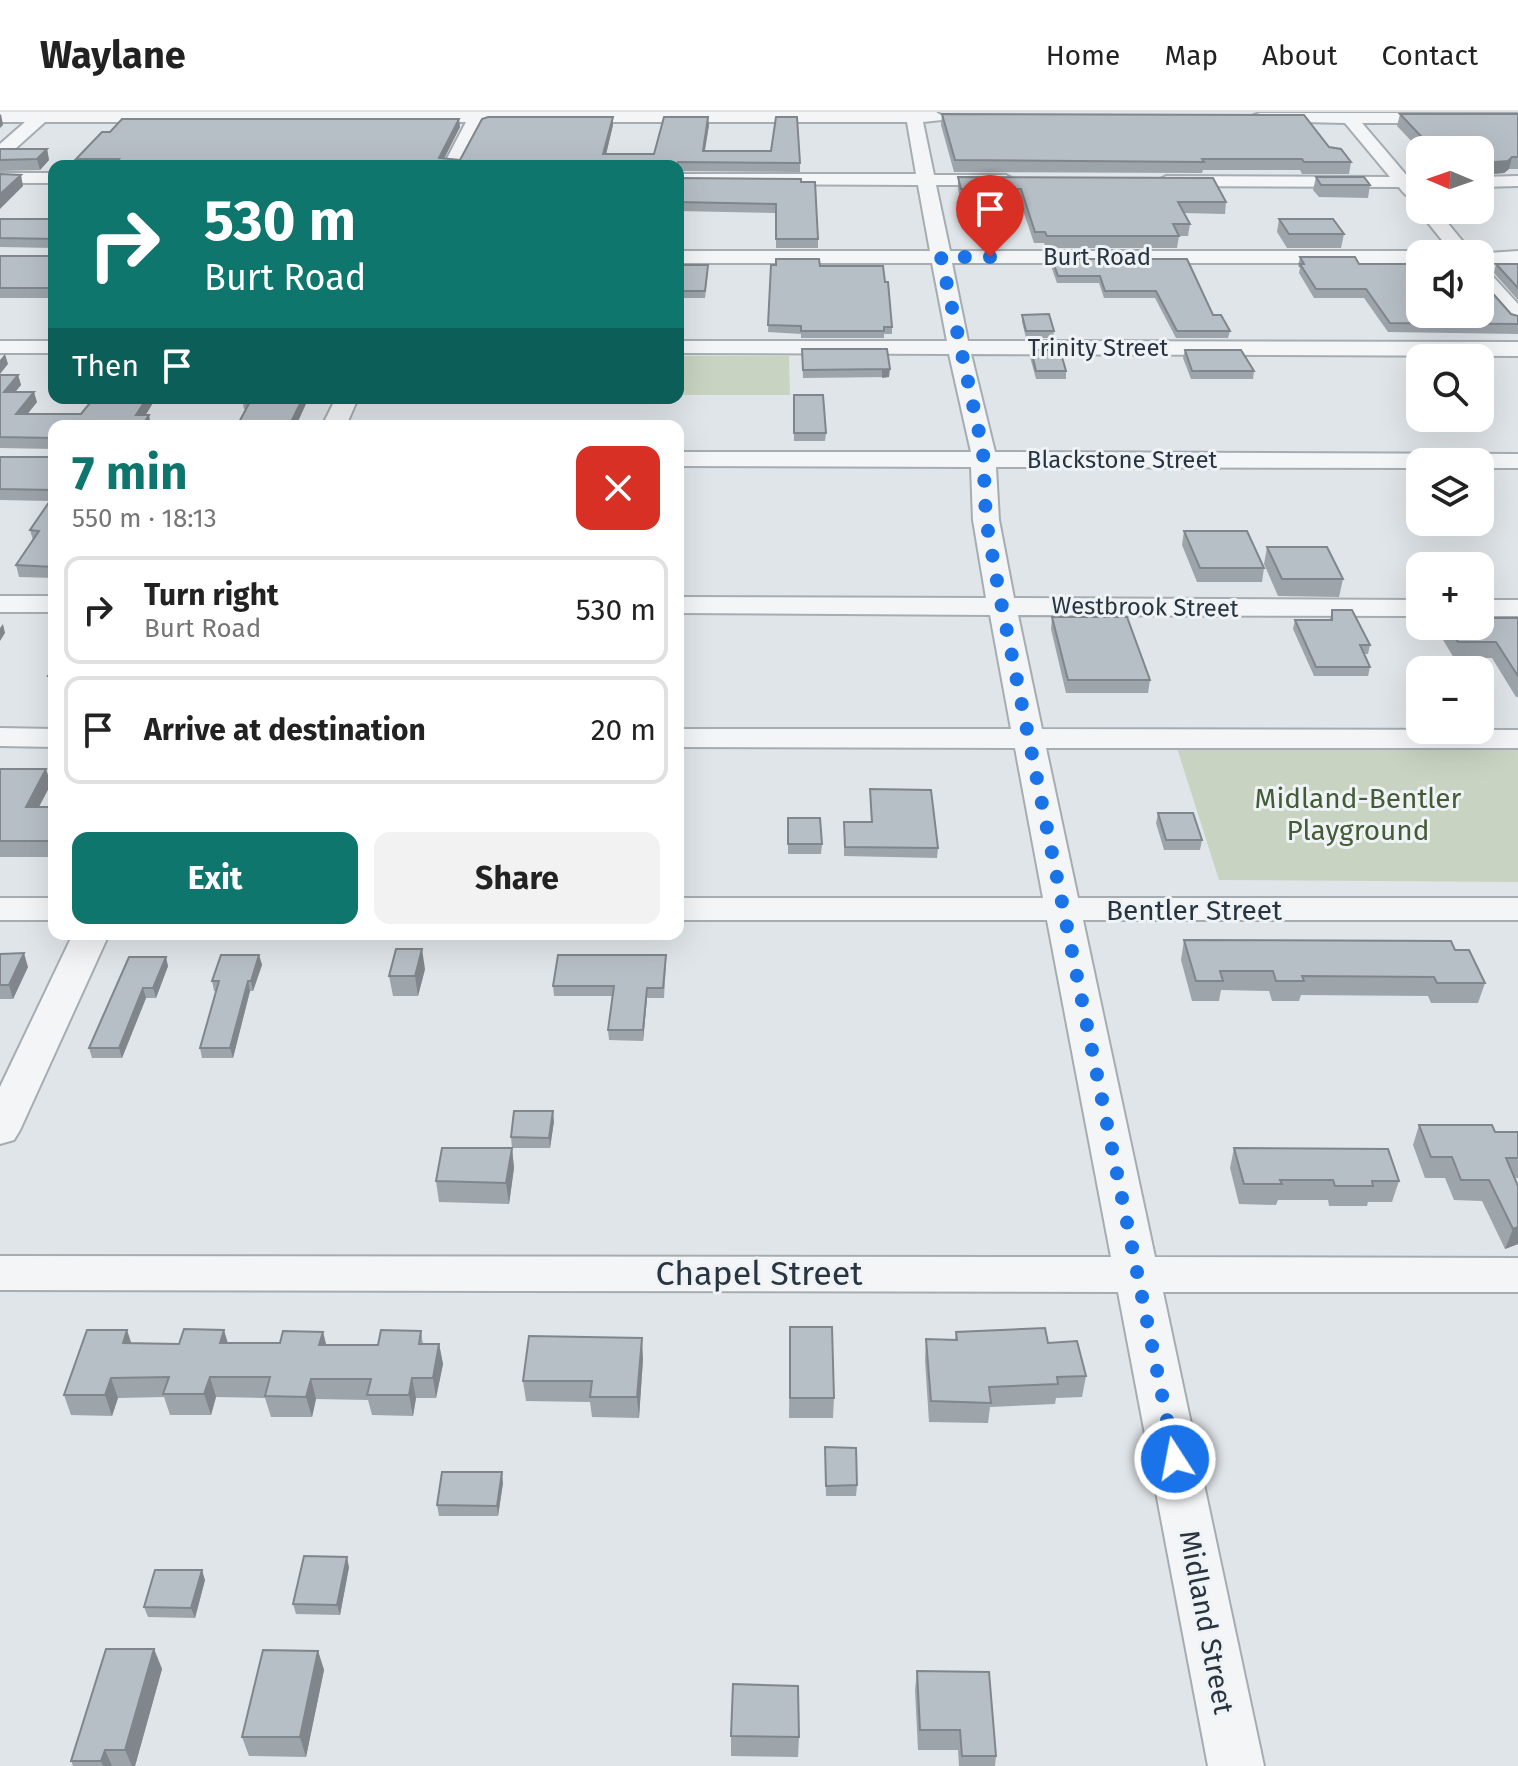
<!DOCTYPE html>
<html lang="en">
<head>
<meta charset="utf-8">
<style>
	body { margin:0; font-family:"Fira Sans",sans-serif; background:#f2f2f2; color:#222; height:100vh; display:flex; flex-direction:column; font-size:30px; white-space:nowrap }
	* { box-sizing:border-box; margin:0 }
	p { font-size:26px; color:#767676 }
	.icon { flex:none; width:44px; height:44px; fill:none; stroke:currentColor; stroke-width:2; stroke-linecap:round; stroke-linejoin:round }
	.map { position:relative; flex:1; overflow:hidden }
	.sheet { position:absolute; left:48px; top:308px; width:636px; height:520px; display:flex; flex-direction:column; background:#fff; border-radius:16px; box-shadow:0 8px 32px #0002 }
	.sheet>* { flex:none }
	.hud { position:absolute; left:48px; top:48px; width:636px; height:244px; border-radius:16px; box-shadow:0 8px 32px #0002; background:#0f766e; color:#fff; overflow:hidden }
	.needle { width:52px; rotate:272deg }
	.tools { position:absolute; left:1406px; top:24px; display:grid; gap:16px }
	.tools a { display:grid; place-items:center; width:88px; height:88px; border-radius:16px; background:#fff; box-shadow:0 8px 32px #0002; font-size:40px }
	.pin { position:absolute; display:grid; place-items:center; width:68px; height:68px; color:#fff; margin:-82px -34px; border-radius:50% 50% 50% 0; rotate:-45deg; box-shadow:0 0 8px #0007 }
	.pin .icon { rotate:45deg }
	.me { position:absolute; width:88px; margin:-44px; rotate:349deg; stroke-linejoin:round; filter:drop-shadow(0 0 6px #0008) }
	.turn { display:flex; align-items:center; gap:28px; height:168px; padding:0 24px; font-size:36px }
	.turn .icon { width:104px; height:104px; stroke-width:2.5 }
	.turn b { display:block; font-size:56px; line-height:68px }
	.then { display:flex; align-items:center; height:76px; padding:0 24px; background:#0003; gap:16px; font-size:30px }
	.round { display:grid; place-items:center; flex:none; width:84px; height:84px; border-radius:16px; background:#f2f2f2 }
	.headline { display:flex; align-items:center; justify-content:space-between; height:136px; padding:0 24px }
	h1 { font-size:48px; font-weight:700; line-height:60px; color:#0f766e }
	.action { display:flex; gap:16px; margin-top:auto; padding:16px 24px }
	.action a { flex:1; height:92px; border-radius:16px; background:#0f766e; color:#fff; font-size:32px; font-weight:700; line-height:92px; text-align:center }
	.action a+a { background:#f2f2f2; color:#222 }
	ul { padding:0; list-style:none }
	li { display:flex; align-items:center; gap:24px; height:108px; margin:0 16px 12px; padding:0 8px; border:4px solid #e0e0e0; border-radius:16px }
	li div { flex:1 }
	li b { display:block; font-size:30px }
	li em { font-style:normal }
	header { display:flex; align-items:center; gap:48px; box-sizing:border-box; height:112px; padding:0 40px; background:#fff; border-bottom:2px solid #e0e0e0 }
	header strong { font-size:38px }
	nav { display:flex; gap:44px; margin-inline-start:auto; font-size:28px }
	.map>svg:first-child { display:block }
</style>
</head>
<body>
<header>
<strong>Waylane</strong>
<nav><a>Home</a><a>Map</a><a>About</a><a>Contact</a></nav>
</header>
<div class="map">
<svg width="1518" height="1654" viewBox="0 0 1518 1654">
	<rect width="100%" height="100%" fill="#e0e5e9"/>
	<path fill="#c8d3c1" d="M678,244H789L790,283H678Z
		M1177,636L1518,637V770L1219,768Z"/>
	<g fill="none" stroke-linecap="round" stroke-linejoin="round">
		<defs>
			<path id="minor" d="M0,0H936L944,5L942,8L923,10L934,63H1006L1015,68L1006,73H936L950,139H1420L1428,142H1420V151H952L968,229L1518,230V244L971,242L995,340L1518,342V356H1480V350H1420V356L996,355L999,408L1014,486L1420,488V504L1018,503L1042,617L1518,618V636H1046L1078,786H1518V808H1083L1155,1145L1518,1146V1180H1163L1264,1654H1208L1118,1180L0,1178V1144L1111,1145L1047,808H678V786H1043L1015,636L678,635V617H1011L990,503L678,501V485L986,486L973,408L971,355L678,354V340H971L949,242L678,241V229H947L932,151H678V139H930L918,73L678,72V62H916L907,10H482L461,54H443L466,10H45L6,45L0,46V32L25,10H0Z
				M1260,1H1518V11H1362L1408,65H1420V84C1410,89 1405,83 1399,75L1166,74L1157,69L1166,64L1390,65L1345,11L1254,9V3Z
				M0,61H54V71H0Z
				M1518,64V74L1480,75V65Z
				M1420,95V98H1437L1473,142L1518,139V151H1480V142H1453L1421,102L1418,98Z
				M1480,156L1487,158L1518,192V211L1511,209L1480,174Z
				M0,229H54V241H0Z
				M336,286H358L346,314H322Z
				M0,484H54V500H0Z
				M1480,488H1518V504H1480Z
				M0,616L54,617V635L0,634Z
				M0,786H54V808H0Z
				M73,822H109L20,1018L14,1028L0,1032V975Z"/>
		</defs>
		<use href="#minor" stroke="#a5adb3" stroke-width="4"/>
		<use href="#minor" fill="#f3f5f7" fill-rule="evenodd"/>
	</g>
	<path fill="#9da4aa" d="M942,2L1329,35L1351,50L1349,62H1302L1300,58H1203L1202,61L954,60L941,13Z
		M1400,2H1518V57H1509L1504,61L1480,63V38H1420L1397,14Z
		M613,5V13L606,42H654L709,13L705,39L800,51V60L678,59V54H77L76,47L460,15L444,47L460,48Z
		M0,37H47L49,48L40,58L0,59Z
		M958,65L1226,90L1225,102L1184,101L1190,112L1188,124H1179L1177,136H1046L1044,131H1034L1020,89L960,88L958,76Z
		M1316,65L1370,73L1368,86L1319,85L1313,78Z
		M678,66L801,67L818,127V136H776V101L678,99Z
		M0,107H54V136L0,135Z
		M1279,107L1344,122L1341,136H1287L1277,120Z
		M54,141V186H0V144H52Z
		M1300,145L1359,152L1518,204V222L1388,220L1364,186H1314L1299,161L1300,156L1298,154Z
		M1052,147H1187L1213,203L1230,219L1228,226H1176L1155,186H1104L1099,171H1057L1051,154Z
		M1496,152H1518V188L1494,161Z
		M678,153L708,160L705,186H678Z
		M771,153L820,154L892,215V222H884V226H801V222L768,220Z
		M1022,203L1054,219L1053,226H1026L1022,210Z
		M802,237H887L889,265L803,266Z
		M1031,238L1066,259V267H1036L1030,245Z
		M1185,238L1254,259L1253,267H1191L1183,246Z
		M0,263H18L21,273L15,280L37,290L27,302H81L94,286H156L145,303L151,314L54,337L0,336Z
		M794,283L826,321L825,329H794Z
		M242,286H305L306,292L244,297Z
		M54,342V466L19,465L16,453L33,428L30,418L50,389L0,388V345H51Z
		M1184,419L1264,456L1262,470H1197L1182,433Z
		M1267,435L1343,467L1339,485L1278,484L1264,452Z
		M1332,498L1370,533L1368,542H1364L1370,555L1368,564H1314L1293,517L1295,508H1330Z
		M1052,505L1150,568L1148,581H1066L1051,517Z
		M1518,506V585H1516L1492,546H1454L1440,523L1443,514H1480Z
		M48,564H54V573H51Z
		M0,657L51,672L39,695H54V745H0Z
		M870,677L938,736L937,746L844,744V710H871Z
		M1158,701L1202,728L1200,738H1164L1156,711Z
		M788,706L822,732L821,742H788Z
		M1184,828L1455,838L1485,871L1478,891H1431L1428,884L1301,883L1299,889H1272L1269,879L1221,878L1219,889H1192L1181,848Z
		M0,842L28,855L13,887H0Z
		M259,843L262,853L253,879H250L233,946H202L200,936L216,879H214L212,869Z
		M129,845L168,854L156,886H146L122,946H92L89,936Z
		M666,853L664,886H647L643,929L609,928L608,918L612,884H554L553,874Z
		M425,857L418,884H393L389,864Z
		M554,1009L550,1036H512L511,1025Z
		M1419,1013L1495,1020H1518V1066H1515L1518,1074V1132L1505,1137L1482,1089L1454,1088L1445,1066H1425L1413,1033Z
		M512,1036L514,1056L509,1092L439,1090L436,1069Z
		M1234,1036L1399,1069L1392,1090H1368L1367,1094H1329L1328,1088H1278L1276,1093L1239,1092L1230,1056Z
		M790,1215L834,1286L833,1306H789Z
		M421,1219L423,1232H439L443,1252L436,1286H416L413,1304L372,1303L368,1288L316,1287L312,1305H271L265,1286L216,1285L211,1303H170L164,1285L118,1286L112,1304L71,1303L64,1283L131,1231H280L323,1220L326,1233H378Z
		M956,1220L1048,1231L1086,1264L1082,1285L1056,1286L1055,1292L990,1295L988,1311L929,1310L925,1248L926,1227L955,1228Z
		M643,1247L639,1306L592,1305L590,1290L526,1289L523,1269Z
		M825,1335L857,1373L856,1384H826Z
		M503,1371L498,1404H439L437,1393Z
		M349,1455L340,1503L296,1502L293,1492Z
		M205,1468L195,1506L148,1505L144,1495Z
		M154,1537L162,1557L135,1654H73L71,1649Z
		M318,1539L324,1558L306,1645L249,1644L242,1625Z
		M917,1559L996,1644L995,1654H959L958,1638H918L915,1578Z
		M731,1624L799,1625L798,1645L731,1644Z"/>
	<path fill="#80868b" d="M1,2L3,13L0,16V3Z
		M613,5V13L604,51L603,42Z
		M708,5L709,13L703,48V39Z
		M459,7L460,15L440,54L439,46Z
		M47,37L49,48L40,58L37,47Z
		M1512,45L1509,57L1504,61L1480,63L1481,51Z
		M21,63L23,74L0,97V82Z
		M5,242L8,252L0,262V248Z
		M890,257L889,265L882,266V258Z
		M18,263L21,273L7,290L4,280Z
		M34,280L37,290L19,313L16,302Z
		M147,286H156L139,314L136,303Z
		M303,286H305L306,292L296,314H289Z
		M149,303L151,314H142Z
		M3,512L5,521L0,529V516Z
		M46,657L51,672L30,711L26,695Z
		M422,837L425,857L418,884L415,864Z
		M24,841L28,855L13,887L9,873Z
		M259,843L262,853L253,879L251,869Z
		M166,845L168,854L156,886L153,876Z
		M248,869L250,879L233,946L230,936Z
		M143,876L146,886L122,946L119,936Z
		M647,876V886L643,929V918Z
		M553,999L554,1009L550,1036L549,1026Z
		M512,1036L514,1056L509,1092L506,1071Z
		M1518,1115V1132L1505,1137L1513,1117Z
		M127,1218L134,1239L123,1231Z
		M224,1218L230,1238L220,1231Z
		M323,1220L328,1240L319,1233Z
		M642,1226L643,1247L639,1306L637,1285Z
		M439,1232L443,1252L436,1286L433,1266Z
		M210,1265L216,1285L211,1303L204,1282Z
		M111,1266L118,1286L112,1304L105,1283Z
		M412,1266L416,1286L413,1304L409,1283Z
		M311,1267L316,1287L312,1305L306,1285Z
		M502,1360L503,1371L498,1404L497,1394Z
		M347,1445L349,1455L340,1503L337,1493Z
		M202,1458L205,1468L195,1506L191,1496Z
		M154,1537L162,1557L135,1654H132L125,1638Z
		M318,1539L324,1558L306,1645L300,1625Z
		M105,1638L112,1654H103L101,1649Z"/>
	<path fill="#b7bfc6" stroke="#80868b" stroke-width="2" d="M942,2L1304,3L1329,35L1341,37L1351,50H1304L1302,47H1202L1204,50L955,48Z
		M1400,2H1518V45H1512L1508,49L1481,51L1480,38H1434Z
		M488,5H613L603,42H654L664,5H708L703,39H771L776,5H797L800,51L678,50L677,54H113L119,47H76L102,20H110L122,7H459L439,46L460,48L482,7Z
		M0,37H47L37,47L0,48Z
		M0,62L21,63L0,82Z
		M958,65L1213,66L1226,90H1178L1190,112H1173L1179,124H1047L1045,120H1035L1021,77H961Z
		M1316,65H1364L1370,73H1321Z
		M678,66L801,67V70H815L818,127H776V92L678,90Z
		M0,107H54V128V127L0,126Z
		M1279,107H1333L1344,122H1289Z
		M54,141V176H0V144H52Z
		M1300,145H1355L1359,152H1420V202H1480V167L1511,202L1518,204V212L1390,211L1366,177H1316L1300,152H1304Z
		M776,147H819L820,154H883L885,170H888L892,215H884V219H801V214L768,213L771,153H776Z
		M1052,147H1187L1213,203H1221L1230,219H1177L1156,179H1105L1100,164H1058Z
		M1496,152H1518V176Z
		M678,153H708L705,179H678Z
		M1049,202L1054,219H1026L1022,203Z
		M802,237H887L890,257L803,258Z
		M1031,238H1060L1066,259H1036Z
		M1185,238H1241L1254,259H1192Z
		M0,263H18L4,280H34L16,302H81L94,286H147L136,303H149L142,314H54V338L53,326L0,325Z
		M794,283H823L826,321H794Z
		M242,286H303L289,314H237L252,286Z
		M54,342V378L0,377V345H51Z
		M54,383V455L16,453L39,419L30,418Z
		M1184,419H1247L1264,456H1200Z
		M1267,435H1327L1343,467H1282Z
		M1332,498H1352L1370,533H1360L1370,555H1316L1295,508H1332Z
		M1052,505H1127L1150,568H1068Z
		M1480,506H1518V564L1496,530H1458L1449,514H1480Z
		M54,555V564H48Z
		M0,657H46L26,695H54V729H0Z
		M870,677L931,678L938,736L845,735L844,710H872Z
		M1158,701H1193L1202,728H1166Z
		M788,706H820L822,732H788Z
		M1184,828L1451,829L1455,838H1469L1485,871H1437L1434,865L1302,864L1304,869H1276L1273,859H1220L1223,869H1196Z
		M396,837H422L415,864H389Z
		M24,841L9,873H0V842Z
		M221,843H259L251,869H248L230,936H200L219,869H212Z
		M558,843H666L663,876H647L643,918H608L614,874H553Z
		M129,845H166L153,876H143L119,936H89Z
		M514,999H553L549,1026L511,1025Z
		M1419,1013H1492L1495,1020H1518V1046H1506L1518,1074V1115L1513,1117L1489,1068H1461L1452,1045H1431Z
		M442,1036H512L506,1071L436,1069Z
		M1234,1036L1388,1037L1399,1069H1372L1373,1074H1335L1333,1068H1280L1282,1072H1244Z
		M790,1215H832L834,1286H790Z
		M1045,1216L1048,1231L1077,1229L1086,1264L1057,1265L1058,1272L989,1275L991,1291L931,1289L926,1227L957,1228L956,1220Z
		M184,1217L224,1218L220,1231H280L283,1219L323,1220L319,1233H378L381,1218L421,1219L419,1232H439L433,1266H412L409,1283H367L371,1267H311L306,1285L265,1284L270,1265H210L204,1282H163L169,1265L111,1266L105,1283H64L87,1218H127L123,1231L179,1232Z
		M529,1224L642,1226L637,1285H590L592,1269H523Z
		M825,1335L856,1336L857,1373L826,1374Z
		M442,1360H502L497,1394L437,1393Z
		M304,1444L347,1445L337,1493L293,1492Z
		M155,1458H202L191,1496L144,1495Z
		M106,1537H154L125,1638H105L101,1649H71Z
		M263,1538L318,1539L300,1625H242Z
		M917,1559L989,1560L996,1644H962L960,1618H920Z
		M733,1572L798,1574L799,1625L731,1624Z"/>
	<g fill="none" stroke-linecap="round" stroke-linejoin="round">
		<path stroke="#1a73e8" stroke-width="14" stroke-dasharray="0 25.2" d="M990,145H941L983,339L986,408L999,480L1175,1347"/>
	</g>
	<g text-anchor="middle" stroke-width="6" stroke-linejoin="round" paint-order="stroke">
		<g font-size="24" fill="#283540" stroke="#eff3f6">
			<text x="1097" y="153">Burt Road</text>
			<text x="1098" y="244">Trinity Street</text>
			<text x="1122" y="356">Blackstone Street</text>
			<text transform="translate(1145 495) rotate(1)" y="8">Westbrook Street</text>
		</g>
		<g font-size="28" fill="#435c35" stroke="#eff3f6">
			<text x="1358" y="696">Midland-Bentler<tspan x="1358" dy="32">Playground</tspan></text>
		</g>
		<g font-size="28" fill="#283540" stroke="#eff3f6">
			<text x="1194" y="808">Bentler Street</text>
			<text transform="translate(1207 1510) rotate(79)" y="10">Midland Street</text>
		</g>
		<g font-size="34" fill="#283540" stroke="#eff3f6">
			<text x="759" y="1173">Chapel Street</text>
		</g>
	</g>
</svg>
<div class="tools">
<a><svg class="needle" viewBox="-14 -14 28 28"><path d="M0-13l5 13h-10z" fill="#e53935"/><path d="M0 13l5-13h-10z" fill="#767676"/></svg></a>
<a><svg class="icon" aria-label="sound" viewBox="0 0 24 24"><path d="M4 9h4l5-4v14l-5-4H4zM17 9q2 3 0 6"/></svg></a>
<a><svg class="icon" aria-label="search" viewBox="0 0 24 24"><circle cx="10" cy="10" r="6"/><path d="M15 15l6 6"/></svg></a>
<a><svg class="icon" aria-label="layers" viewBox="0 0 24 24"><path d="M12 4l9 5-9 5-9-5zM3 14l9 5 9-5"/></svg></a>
<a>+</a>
<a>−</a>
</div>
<div class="pin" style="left:990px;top:145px;background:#d93025"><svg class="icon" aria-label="arrive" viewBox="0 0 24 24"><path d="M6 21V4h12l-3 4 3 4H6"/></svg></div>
<svg class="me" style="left:1175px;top:1347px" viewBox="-20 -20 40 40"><circle r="17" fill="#1a73e8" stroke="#fff" stroke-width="3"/><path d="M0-11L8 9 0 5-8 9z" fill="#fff"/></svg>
<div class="hud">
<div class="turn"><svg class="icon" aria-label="right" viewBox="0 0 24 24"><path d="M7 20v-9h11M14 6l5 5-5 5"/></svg><div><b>530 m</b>Burt Road</div></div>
<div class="then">Then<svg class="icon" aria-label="arrive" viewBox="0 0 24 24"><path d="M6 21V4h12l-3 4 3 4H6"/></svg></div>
</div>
<section class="sheet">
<div class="headline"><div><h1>7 min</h1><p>550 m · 18:13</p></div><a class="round" style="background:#d93025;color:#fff"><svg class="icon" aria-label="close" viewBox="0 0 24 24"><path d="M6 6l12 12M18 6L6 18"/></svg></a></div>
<ul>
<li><svg class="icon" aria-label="right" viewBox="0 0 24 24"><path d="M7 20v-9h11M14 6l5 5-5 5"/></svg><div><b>Turn right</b><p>Burt Road</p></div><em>530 m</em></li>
<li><svg class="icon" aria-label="arrive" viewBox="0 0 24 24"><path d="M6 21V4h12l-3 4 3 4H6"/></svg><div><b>Arrive at destination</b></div><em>20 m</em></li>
</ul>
<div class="action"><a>Exit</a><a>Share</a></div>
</section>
</div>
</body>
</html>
